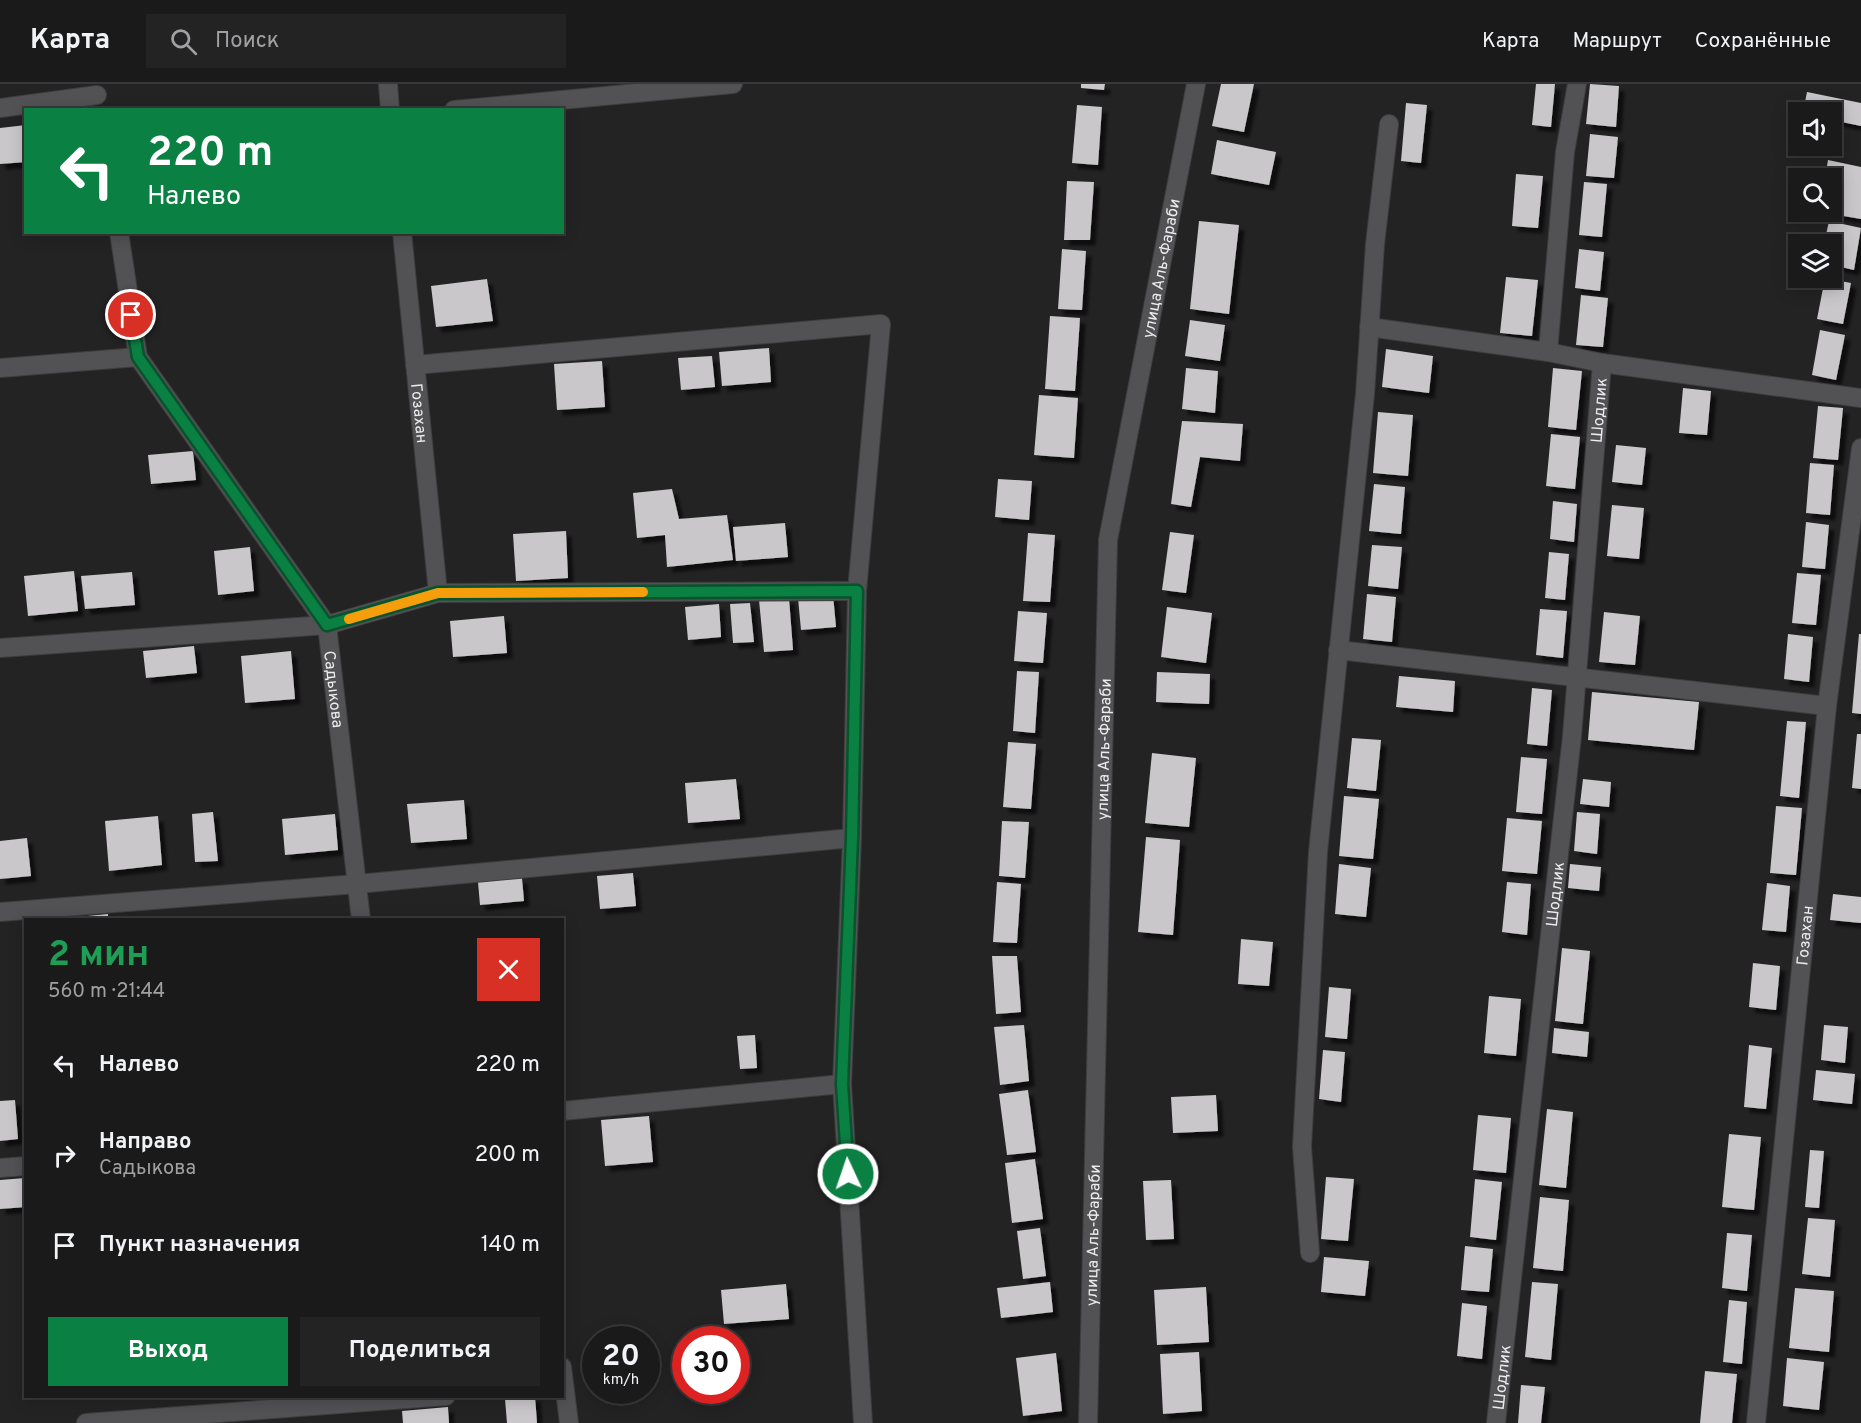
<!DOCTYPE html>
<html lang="ru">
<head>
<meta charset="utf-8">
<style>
	body { margin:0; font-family:Overpass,sans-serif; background:#242324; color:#f1f3f6; height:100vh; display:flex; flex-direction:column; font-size:22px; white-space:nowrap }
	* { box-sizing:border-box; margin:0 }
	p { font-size:20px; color:#a0a1a3 }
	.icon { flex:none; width:33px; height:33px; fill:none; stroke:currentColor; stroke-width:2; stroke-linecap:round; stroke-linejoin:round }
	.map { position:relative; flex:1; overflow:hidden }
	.details { position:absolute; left:24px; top:834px; width:540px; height:480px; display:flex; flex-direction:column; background:#1b1a1b; border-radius:0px; box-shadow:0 3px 15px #0003,0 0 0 2px #39383a }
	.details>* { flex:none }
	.hud { position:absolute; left:24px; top:24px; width:540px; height:126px; border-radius:0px; box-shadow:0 3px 15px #0003,0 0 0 2px #39383a; background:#0b8043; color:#fff; overflow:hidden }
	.buttons { position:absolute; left:1788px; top:18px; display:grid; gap:12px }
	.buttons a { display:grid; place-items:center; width:54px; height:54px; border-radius:0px; background:#1b1a1b; box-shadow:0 3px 15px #0003,0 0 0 2px #39383a; font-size:30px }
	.speed { position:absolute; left:582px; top:1242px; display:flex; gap:12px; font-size:30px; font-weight:700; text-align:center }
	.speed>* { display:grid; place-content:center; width:78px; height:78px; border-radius:50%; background:#1b1a1b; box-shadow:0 3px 15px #0003,0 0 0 2px #39383a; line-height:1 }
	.speed small { font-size:15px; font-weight:400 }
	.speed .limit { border:9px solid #d22; background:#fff; color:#111 }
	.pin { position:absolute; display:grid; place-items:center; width:51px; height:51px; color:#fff; margin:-26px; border:3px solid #fff; border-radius:50%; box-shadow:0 2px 6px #0007 }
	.me { position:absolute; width:66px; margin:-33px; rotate:357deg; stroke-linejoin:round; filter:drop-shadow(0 0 4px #0008) }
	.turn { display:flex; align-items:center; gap:21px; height:126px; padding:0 24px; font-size:27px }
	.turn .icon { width:78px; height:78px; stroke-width:2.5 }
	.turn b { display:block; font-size:42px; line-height:51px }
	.round { display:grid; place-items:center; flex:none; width:63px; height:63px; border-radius:0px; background:#242324 }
	.head { display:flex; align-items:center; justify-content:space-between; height:102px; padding:0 24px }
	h1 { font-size:36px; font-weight:700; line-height:45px; color:#1e9e55 }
	.cta { display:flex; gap:12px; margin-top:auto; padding:12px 24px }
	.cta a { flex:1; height:69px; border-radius:0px; background:#0b8043; color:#fff; font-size:24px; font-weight:700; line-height:69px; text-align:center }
	.cta a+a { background:#242324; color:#f1f3f6 }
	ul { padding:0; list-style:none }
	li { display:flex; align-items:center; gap:18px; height:90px; padding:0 24px }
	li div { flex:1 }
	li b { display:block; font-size:22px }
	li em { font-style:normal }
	header { display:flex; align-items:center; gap:36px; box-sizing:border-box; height:84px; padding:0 30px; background:#1b1a1b; border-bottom:2px solid #39383a }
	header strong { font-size:28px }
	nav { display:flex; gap:33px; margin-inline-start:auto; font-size:21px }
	.search { width:420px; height:54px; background:#242324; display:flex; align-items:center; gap:15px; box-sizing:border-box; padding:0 21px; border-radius:0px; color:#a0a1a3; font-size:22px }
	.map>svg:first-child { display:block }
</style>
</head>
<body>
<header>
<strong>Карта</strong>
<div class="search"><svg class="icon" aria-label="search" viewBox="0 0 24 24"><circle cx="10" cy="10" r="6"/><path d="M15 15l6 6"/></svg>Поиск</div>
<nav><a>Карта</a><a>Маршрут</a><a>Сохранённые</a></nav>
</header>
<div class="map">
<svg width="1861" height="1339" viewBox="0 0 1861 1339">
	<defs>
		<filter id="shadow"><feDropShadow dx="5.5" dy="5.5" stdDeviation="1.5" flood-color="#0009"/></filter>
	</defs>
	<rect width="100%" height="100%" fill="#242324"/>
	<path fill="#c9c7ca" filter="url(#shadow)" d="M1081,0H1105L1104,6L1081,4Z
		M1221,0H1254L1244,48L1212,42Z
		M1536,0H1555L1551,43L1532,41Z
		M1590,0L1619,2L1616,43L1586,40Z
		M1807,8L1861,19V42L1832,36V28H1803Z
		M1406,19L1427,21L1421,79L1401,77Z
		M1077,21L1102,23L1098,81L1072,79Z
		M26,41V78L0,80V44Z
		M1590,50L1618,53L1614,94L1586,92Z
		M1217,56L1276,68L1269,101L1211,90Z
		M1828,76L1861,83V135L1826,129L1832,128V94H1825Z
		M1516,90L1543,92L1538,144L1512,142Z
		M1067,97L1094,98L1090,156H1064Z
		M1584,98L1607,100L1602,153L1579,151Z
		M1199,137L1239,141L1229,230L1190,225Z
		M1829,137L1861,144L1854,186L1832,181V160H1824Z
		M1062,165L1086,167L1082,226L1058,225Z
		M1579,165L1604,168L1600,207L1575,204Z
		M1506,193L1538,196L1532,252L1500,249Z
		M1825,194L1851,199L1843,240L1817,235Z
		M487,195L493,237L436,243L431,202Z
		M1581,211L1608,214L1603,263L1576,261Z
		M1050,232L1080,234L1075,307L1045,305Z
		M1190,236L1225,241L1220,277L1185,272Z
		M1820,246L1845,251L1836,296L1812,291Z
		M769,264L771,298L722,302L719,268Z
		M1386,265L1433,272L1429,309L1382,303Z
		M712,272L715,303L681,306L678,274Z
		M602,277L605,323L557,326L554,280Z
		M1186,284L1218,287L1215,329L1182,325Z
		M1553,284L1582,287L1576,346L1548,343Z
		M1683,304L1711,307L1707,351L1679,349Z
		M1039,311L1078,314L1074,374L1034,371Z
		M1818,322L1843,324L1838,376L1813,374Z
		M1378,328L1413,331L1408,392L1373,389Z
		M1182,337L1243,340L1240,377L1200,373L1191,423L1171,420Z
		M1551,350L1580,353L1575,405L1546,402Z
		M1616,361L1646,364L1642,401L1612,398Z
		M193,367L196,396L151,400L148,371Z
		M1810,379L1834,381L1830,431L1806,429Z
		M998,395L1032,397L1029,436L995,433Z
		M1374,400L1405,403L1401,450L1369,447Z
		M672,405L679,435L727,431L733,476L667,483L665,451L637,454L633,409Z
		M1553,417L1577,420L1574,458L1550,455Z
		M1612,421L1644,424L1639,475L1607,472Z
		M1806,438L1829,441L1825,485L1802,483Z
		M785,439L788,473L736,477L733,443Z
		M566,447L568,494L516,497L513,450Z
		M1170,448L1194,451L1186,509L1162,506Z
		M1028,449L1055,451L1050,518L1023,517Z
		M1372,461L1402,463L1398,505L1368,502Z
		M250,463L254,507L218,511L214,467Z
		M1549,468L1569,470L1565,516L1545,514Z
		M74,487L78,527L28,532L24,492Z
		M132,488L135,521L85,525L81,492Z
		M1797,489L1821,491L1816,541L1792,539Z
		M1367,510L1396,513L1392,558L1363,555Z
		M833,511L836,543L801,546L798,514Z
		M789,514L793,566L764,568L759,516Z
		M750,519L754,558L733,559L730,520Z
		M719,520L721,553L688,556L685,523Z
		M1167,523L1212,529L1206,579L1161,573Z
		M1540,525L1567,527L1563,574L1536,571Z
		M1018,527L1047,529L1043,579L1014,577Z
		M1604,528L1640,532L1635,581L1599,578Z
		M504,532L507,569L453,573L450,537Z
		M1788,550L1813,553L1809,598L1784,595Z
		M1859,550H1861V630L1852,629Z
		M194,562L197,589L146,594L143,567Z
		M291,567L295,615L245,619L241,572Z
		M1017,587L1039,588L1035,649L1013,647Z
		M1157,588L1210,590L1209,620L1156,618Z
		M1399,592L1455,597L1453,628L1396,623Z
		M1532,604L1552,606L1547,662L1527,660Z
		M1592,608L1699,618L1694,666L1588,656Z
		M1787,637L1806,638L1799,714L1780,712Z
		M1857,650H1861V705L1852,704Z
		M1352,654L1381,656L1376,707L1347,704Z
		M1008,658L1036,660L1031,725L1003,723Z
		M1152,669L1196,674L1189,743L1145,739Z
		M1521,673L1547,675L1542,730L1516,728Z
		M736,695L740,735L688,739L685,699Z
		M1583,695L1611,698L1609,723L1580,720Z
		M1344,712L1379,715L1373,775L1339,772Z
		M464,716L467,755L411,759L407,720Z
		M1776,722L1802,724L1796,791L1770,789Z
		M213,728L218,777L195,778L192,730Z
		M1577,728L1600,730L1597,770L1574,767Z
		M335,730L338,766L285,771L282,735Z
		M158,732L162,781L109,787L105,737Z
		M1507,734L1542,737L1537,790L1502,787Z
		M1002,737L1029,738L1025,794L999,792Z
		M1146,753L1180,756L1173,851L1138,848Z
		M27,754L31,792L0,795V757Z
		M1339,780L1371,784L1366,833L1335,830Z
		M1570,780L1601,783L1599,807L1568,804Z
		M633,789L636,822L600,825L597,792Z
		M522,794L524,817L480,821L478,798Z
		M997,798L1021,800L1017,859L993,858Z
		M1507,798L1531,800L1527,851L1502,848Z
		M1767,799L1790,802L1786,848L1762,846Z
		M1833,810L1861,813V839L1830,836Z
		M108,830V836H66V834Z
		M1241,855L1273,858L1269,902L1238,900Z
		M1562,864L1590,867L1583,940L1555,937Z
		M992,872H1017L1021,928L996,930Z
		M1753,879L1780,882L1776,926L1749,923Z
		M1329,903L1351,905L1347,955L1325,953Z
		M1489,912L1521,915L1516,972L1484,969Z
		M1024,941L1029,997L1000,1001L994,943Z
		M1824,941L1848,943L1845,979L1821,976Z
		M1554,944L1589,948L1587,973L1552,969Z
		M755,951L757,984L740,985L737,952Z
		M1749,961L1772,964L1766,1025L1744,1023Z
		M1323,966L1345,968L1341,1018L1319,1015Z
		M1816,986L1855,990L1852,1020L1813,1016Z
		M1028,1006L1036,1068L1007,1071L999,1010Z
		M1216,1011L1218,1047L1173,1049L1171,1013Z
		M15,1016L18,1055L0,1057V1017Z
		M1547,1025L1573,1028L1566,1104L1539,1101Z
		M1478,1031L1511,1034L1506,1089L1473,1086Z
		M649,1032L653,1078L605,1082L601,1036Z
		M1729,1050L1761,1053L1754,1126L1722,1123Z
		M1810,1066L1824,1067L1819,1124L1805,1123Z
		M1035,1075L1043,1135L1012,1139L1005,1079Z
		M1326,1093L1354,1095L1348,1157L1321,1155Z
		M25,1094L26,1123L0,1125V1096Z
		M1475,1095L1502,1098L1496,1156L1470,1153Z
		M1171,1096L1174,1155L1146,1156L1143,1097Z
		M1540,1113L1569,1116L1563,1187L1533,1184Z
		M1808,1134L1835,1136L1830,1193L1802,1190Z
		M1040,1144L1046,1192L1023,1195L1017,1147Z
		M1727,1149L1752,1151L1747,1207L1722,1204Z
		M1465,1162L1493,1165L1489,1208L1461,1206Z
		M1324,1173L1369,1177L1365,1212L1321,1208Z
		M1050,1198L1053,1228L1001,1234L997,1204Z
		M1532,1198L1558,1200L1551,1276L1525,1273Z
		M786,1200L789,1235L724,1240L721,1206Z
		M1206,1203L1209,1258L1157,1261L1154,1206Z
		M1795,1204L1834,1207L1829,1268L1789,1264Z
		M1729,1216L1747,1218L1742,1280L1723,1278Z
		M1462,1219L1487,1222L1482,1275L1457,1272Z
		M1199,1268L1202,1327L1163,1330L1160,1270Z
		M1056,1269L1062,1327L1023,1332L1016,1274Z
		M1787,1274L1824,1278L1819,1326L1783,1322Z
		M1705,1287L1737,1290L1732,1339H1700Z
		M1521,1301L1545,1303L1541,1339H1518Z
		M535,1312L537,1339H507L505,1315Z
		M448,1323L449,1339H403L402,1327Z"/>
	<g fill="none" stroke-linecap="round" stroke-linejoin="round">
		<defs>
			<g id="street">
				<path d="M388,0L390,26"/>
				<path d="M0,24L97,11"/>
				<path d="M454,26L733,0"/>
				<path id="s1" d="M119,148L138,273L327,541L361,836"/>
				<path id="s2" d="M402,148L438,509"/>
				<path d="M1369,243L1548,268L1602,279L1861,314"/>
				<path d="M1548,268L1565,68L1577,0"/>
				<path d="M415,281L881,240L857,507L852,754L842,1000L863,1339"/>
				<path d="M0,284L138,273"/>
				<path d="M0,564L327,541L438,509L857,507"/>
				<path d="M1338,566L1827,622"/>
				<path d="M0,828L357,800L852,754"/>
				<path d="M562,1027L842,1000"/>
				<path d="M0,1084L26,1082"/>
				<path d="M1310,1169L1302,1063L1318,768L1365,310L1375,160L1389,40"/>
				<path d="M562,1283L569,1339"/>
				<path d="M86,1339L446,1312"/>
				<path id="s3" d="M1496,1339L1572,652L1602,279"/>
				<path id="s4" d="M1756,1339L1827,622L1861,364"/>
			</g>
			<g id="secondary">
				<path id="s5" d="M1088,1339L1108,456L1196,0"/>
			</g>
		</defs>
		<use href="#street" stroke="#3e3d3f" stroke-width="20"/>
		<use href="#secondary" stroke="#3e3d3f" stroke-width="20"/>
		<use href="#street" stroke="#525153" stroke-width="18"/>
		<use href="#secondary" stroke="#525153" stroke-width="18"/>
	</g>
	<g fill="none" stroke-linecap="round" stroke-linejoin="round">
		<defs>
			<path id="route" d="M131,231L138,273L327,541L438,509L857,507L852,754L842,1000L848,1090"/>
		</defs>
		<use href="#route" stroke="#07532c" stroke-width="15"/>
		<use href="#route" stroke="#0b8043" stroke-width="10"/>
		<path stroke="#f59e0b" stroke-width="10" d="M349,535L438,509L643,508"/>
	</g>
	<g text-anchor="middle" stroke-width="6" stroke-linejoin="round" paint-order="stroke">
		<g font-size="16" fill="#ecebed" stroke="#1a191b">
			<text dy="6" stroke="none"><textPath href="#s5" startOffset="1160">улица Аль-Фараби</textPath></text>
			<text dy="6" stroke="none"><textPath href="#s3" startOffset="1018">Шодлик</textPath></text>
			<text dy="6" stroke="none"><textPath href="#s2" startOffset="182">Гозахан</textPath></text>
			<text dy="6" stroke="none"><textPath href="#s1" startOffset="519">Садыкова</textPath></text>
			<text dy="6" stroke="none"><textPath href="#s5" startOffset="674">улица Аль-Фараби</textPath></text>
			<text dy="6" stroke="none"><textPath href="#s3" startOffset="532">Шодлик</textPath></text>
			<text dy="6" stroke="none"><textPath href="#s4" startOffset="490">Гозахан</textPath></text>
			<text dy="6" stroke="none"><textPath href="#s5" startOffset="188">улица Аль-Фараби</textPath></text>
			<text dy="6" stroke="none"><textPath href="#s3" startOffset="46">Шодлик</textPath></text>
		</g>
	</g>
</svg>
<div class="buttons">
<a><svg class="icon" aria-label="sound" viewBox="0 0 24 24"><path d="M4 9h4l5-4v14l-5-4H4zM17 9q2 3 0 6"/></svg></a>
<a><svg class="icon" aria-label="search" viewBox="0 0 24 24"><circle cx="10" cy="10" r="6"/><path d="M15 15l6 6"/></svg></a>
<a><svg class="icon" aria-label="layers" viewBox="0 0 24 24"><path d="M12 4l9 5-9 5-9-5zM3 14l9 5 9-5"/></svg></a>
</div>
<div class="speed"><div>20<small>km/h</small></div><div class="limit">30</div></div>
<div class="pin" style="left:131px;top:231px;background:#d93025"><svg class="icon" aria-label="arrive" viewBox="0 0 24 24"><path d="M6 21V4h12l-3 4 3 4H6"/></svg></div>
<svg class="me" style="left:848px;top:1090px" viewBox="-20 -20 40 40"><circle r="17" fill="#0b8043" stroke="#fff" stroke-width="3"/><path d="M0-11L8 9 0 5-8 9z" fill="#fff"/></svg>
<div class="hud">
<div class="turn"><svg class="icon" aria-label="left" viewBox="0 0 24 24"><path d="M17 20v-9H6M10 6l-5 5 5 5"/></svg><div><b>220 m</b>Налево</div></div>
</div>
<section class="details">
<div class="head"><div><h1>2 мин</h1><p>560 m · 21:44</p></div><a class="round" style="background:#d93025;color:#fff"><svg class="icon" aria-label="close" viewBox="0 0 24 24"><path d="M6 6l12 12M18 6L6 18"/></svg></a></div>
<ul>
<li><svg class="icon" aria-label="left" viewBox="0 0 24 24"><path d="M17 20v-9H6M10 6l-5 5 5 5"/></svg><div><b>Налево</b></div><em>220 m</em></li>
<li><svg class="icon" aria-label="right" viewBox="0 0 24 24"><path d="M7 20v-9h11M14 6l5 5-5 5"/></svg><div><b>Направо</b><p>Садыкова</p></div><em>200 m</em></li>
<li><svg class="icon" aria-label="arrive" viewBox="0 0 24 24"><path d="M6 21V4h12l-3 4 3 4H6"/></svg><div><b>Пункт назначения</b></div><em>140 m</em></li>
</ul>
<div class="cta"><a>Выход</a><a>Поделиться</a></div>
</section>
</div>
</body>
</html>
